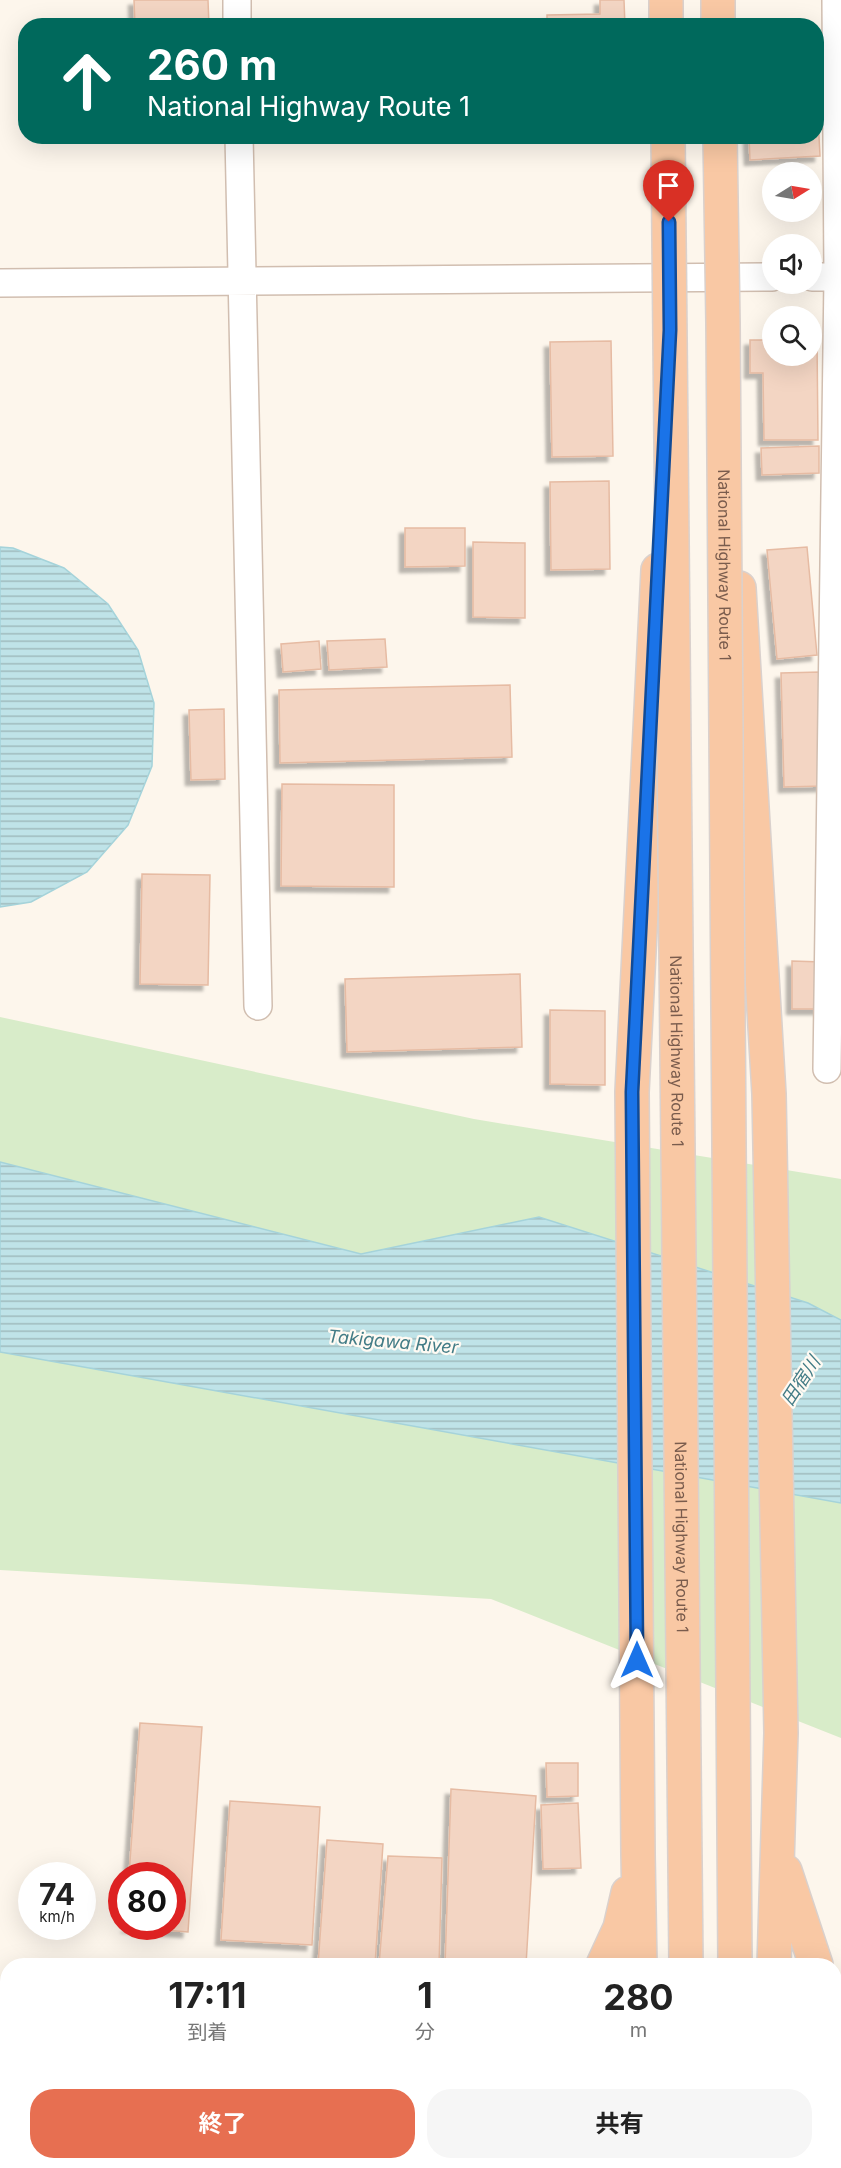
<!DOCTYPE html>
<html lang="ja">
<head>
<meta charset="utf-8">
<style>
	body { margin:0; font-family:Inter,"Noto Sans JP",sans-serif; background:#f6f6f6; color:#222; height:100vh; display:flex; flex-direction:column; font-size:22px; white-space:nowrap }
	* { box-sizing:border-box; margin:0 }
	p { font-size:20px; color:#767676 }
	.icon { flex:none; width:33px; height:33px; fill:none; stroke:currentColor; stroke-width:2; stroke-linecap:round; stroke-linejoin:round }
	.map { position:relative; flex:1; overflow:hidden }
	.details { position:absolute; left:0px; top:1958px; width:842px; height:212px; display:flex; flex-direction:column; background:#fff; border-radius:24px 24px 0 0; box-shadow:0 6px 24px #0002 }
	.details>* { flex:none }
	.hud { position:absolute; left:18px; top:18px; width:806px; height:126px; border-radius:24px; box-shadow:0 6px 24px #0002; background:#00695c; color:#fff; overflow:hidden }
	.needle { width:39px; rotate:79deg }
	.tools { position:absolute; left:762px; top:162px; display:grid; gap:12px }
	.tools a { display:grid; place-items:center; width:60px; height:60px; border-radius:50%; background:#fff; box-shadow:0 6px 24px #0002; font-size:30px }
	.speed { position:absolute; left:18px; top:1862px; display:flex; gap:12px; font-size:30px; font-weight:700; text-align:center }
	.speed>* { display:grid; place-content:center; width:78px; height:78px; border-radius:50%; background:#fff; box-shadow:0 6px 24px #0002; line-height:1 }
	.speed small { font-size:15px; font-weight:400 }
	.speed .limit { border:9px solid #d22; background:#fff; color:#111 }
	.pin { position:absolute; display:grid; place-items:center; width:51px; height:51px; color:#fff; margin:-62px -26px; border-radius:50% 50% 50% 0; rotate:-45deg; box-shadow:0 0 6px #0007 }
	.pin .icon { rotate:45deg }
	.me { position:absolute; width:66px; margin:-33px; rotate:0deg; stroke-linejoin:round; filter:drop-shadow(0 0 4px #0008) }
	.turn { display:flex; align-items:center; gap:21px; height:126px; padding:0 30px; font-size:27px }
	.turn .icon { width:78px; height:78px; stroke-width:2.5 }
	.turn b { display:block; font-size:42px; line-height:51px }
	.eta { display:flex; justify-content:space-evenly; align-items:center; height:102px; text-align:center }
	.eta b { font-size:36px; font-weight:700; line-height:42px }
	.primary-button { display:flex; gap:12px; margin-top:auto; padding:12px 30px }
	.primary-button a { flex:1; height:69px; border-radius:24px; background:#e76f51; color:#fff; font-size:24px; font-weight:700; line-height:69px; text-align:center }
	.primary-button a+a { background:#f6f6f6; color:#222 }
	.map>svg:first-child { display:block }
</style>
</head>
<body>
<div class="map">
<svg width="841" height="2168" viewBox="0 0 841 2168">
	<defs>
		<pattern id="water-rules" width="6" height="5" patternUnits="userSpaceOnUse" patternTransform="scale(1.5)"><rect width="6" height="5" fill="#bfe3e8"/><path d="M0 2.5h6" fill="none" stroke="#a0bbbe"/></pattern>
		<filter id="shadow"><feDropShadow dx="-5.5" dy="5.5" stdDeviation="1.5" flood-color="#0004"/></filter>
	</defs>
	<rect width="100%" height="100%" fill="#fdf6ec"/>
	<path fill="#d8ecc9" d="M0,1017L474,1119L841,1179V1738L491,1599L0,1570Z"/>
	<path fill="url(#water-rules)" stroke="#a5d3da" stroke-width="1.5" d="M0,547L13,548L64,568L108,604L138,650L154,703L152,766L128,825L87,872L31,902L0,907Z
		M0,1162L361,1254L539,1217L808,1303L841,1320V1503L0,1352Z"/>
	<path fill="#f3d5c3" stroke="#e6bba3" stroke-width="1.5" filter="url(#shadow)" d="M134,0H208L209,26H135Z
		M600,0H624L625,26H547V15L600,14Z
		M816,78L820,156L750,160L749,136H816Z
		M750,340H772V356H812V340H817L818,440H764L763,373H750Z
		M611,341L613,456L552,457L550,342Z
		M819,446V473L762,475L761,448Z
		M609,481L610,569L551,570L550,482Z
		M405,528H465V566L405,567Z
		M473,542L525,543V618L473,617Z
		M807,547L817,655L777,659L767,550Z
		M385,639L387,667L329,670L327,641Z
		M319,641L321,669L283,672L281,644Z
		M820,672L823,786L784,787L781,673Z
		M510,685L512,757L280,763L279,690Z
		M224,709L225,779L191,780L189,710Z
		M282,784L394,785V887L281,886Z
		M142,874L210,875L208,985L140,984Z
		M792,961L822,962V1009H792Z
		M520,974L522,1047L347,1052L345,979Z
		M550,1010L605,1011V1085L550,1084Z
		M140,1723L202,1727L188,1932L126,1927L172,1926V1875H129Z
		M546,1763H578V1796L547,1797Z
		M451,1789L536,1796L526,1965H445Z
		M230,1801L320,1807L312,1945L221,1940Z
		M578,1803L581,1868L543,1869L541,1805Z
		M327,1840L383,1844L375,1965H318Z
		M388,1856L442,1858L439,1965H379Z"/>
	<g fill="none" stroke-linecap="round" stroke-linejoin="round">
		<defs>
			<path id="minor" d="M237,0V26
				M239,136L258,1006
				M812,277H841
				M0,283L772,277
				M827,1069L838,277L836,0"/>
			<path id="primary" d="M834,2152H841"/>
			<path id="trunk" d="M666,0V26
				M718,0V26
				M739,588L769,1094L781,1733L774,1965
				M785,1871L816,1965
				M603,1965L620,1928L628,1893
				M640,1965L638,1854L632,1092L658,570
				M834,2002L841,2014
				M0,2101H8
				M0,2156L8,2157
				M116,2162L254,2168
				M692,2162L696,2168
				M718,2162L722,2168"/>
		</defs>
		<use href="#minor" stroke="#d1beb0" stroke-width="30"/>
		<use href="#primary" stroke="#dad1cd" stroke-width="36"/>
		<use href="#trunk" stroke="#dad1cd" stroke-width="36"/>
		<use href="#minor" stroke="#fff" stroke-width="27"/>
		<use href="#primary" stroke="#fbd9a5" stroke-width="33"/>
		<use href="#trunk" stroke="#f9c8a4" stroke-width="33"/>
		<defs>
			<g id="trunk-bridge">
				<path id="s1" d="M668,136L686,1965"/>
				<path id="s2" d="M720,136L723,323L735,1965"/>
			</g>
		</defs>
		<use href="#trunk-bridge" stroke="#dad1cd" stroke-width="36" stroke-linecap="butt"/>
		<use href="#trunk-bridge" stroke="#f9c8a4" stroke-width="33"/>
	</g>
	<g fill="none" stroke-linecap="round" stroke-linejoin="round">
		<defs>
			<path id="route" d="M637,1660L632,1092L670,330L669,222"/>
		</defs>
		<use href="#route" stroke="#114b97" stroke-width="15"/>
		<use href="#route" stroke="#1a73e8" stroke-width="10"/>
	</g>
	<g text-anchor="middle" stroke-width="4.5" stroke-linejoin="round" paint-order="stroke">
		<g font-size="16" fill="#7a5c4d" stroke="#fffaf3">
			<text dy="6" stroke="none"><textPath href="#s2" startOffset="429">National Highway Route 1</textPath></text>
			<text dy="6" stroke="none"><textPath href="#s1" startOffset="915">National Highway Route 1</textPath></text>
			<text dy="6" stroke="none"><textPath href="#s1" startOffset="1401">National Highway Route 1</textPath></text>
		</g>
		<g font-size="18" font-style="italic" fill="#437c86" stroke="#fffaf3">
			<text transform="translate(393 1342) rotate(5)" y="6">Takigawa River</text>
			<text transform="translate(801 1381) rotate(-57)" y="6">田宿川</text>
		</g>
	</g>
</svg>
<div class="tools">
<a><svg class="needle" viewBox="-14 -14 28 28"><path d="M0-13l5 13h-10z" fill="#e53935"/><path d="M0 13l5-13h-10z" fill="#767676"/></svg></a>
<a><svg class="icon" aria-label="sound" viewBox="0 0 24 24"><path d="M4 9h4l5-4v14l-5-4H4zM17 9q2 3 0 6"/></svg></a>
<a><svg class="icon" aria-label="search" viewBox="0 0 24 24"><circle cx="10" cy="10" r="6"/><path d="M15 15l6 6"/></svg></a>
</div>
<div class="speed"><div>74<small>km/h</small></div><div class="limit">80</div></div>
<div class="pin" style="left:669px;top:222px;background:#d93025"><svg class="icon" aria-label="arrive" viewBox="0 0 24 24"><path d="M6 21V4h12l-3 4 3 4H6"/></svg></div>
<svg class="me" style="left:637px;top:1660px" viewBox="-20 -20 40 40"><path d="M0-17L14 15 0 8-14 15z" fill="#1a73e8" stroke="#fff" stroke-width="4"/></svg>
<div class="hud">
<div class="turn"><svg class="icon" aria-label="ahead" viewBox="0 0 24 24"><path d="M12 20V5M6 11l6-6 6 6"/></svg><div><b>260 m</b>National Highway Route 1</div></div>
</div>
<section class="details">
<div class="eta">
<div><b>17:11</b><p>到着</p></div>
<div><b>1</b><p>分</p></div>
<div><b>280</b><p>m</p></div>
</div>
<div class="primary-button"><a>終了</a><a>共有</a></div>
</section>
</div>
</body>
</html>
